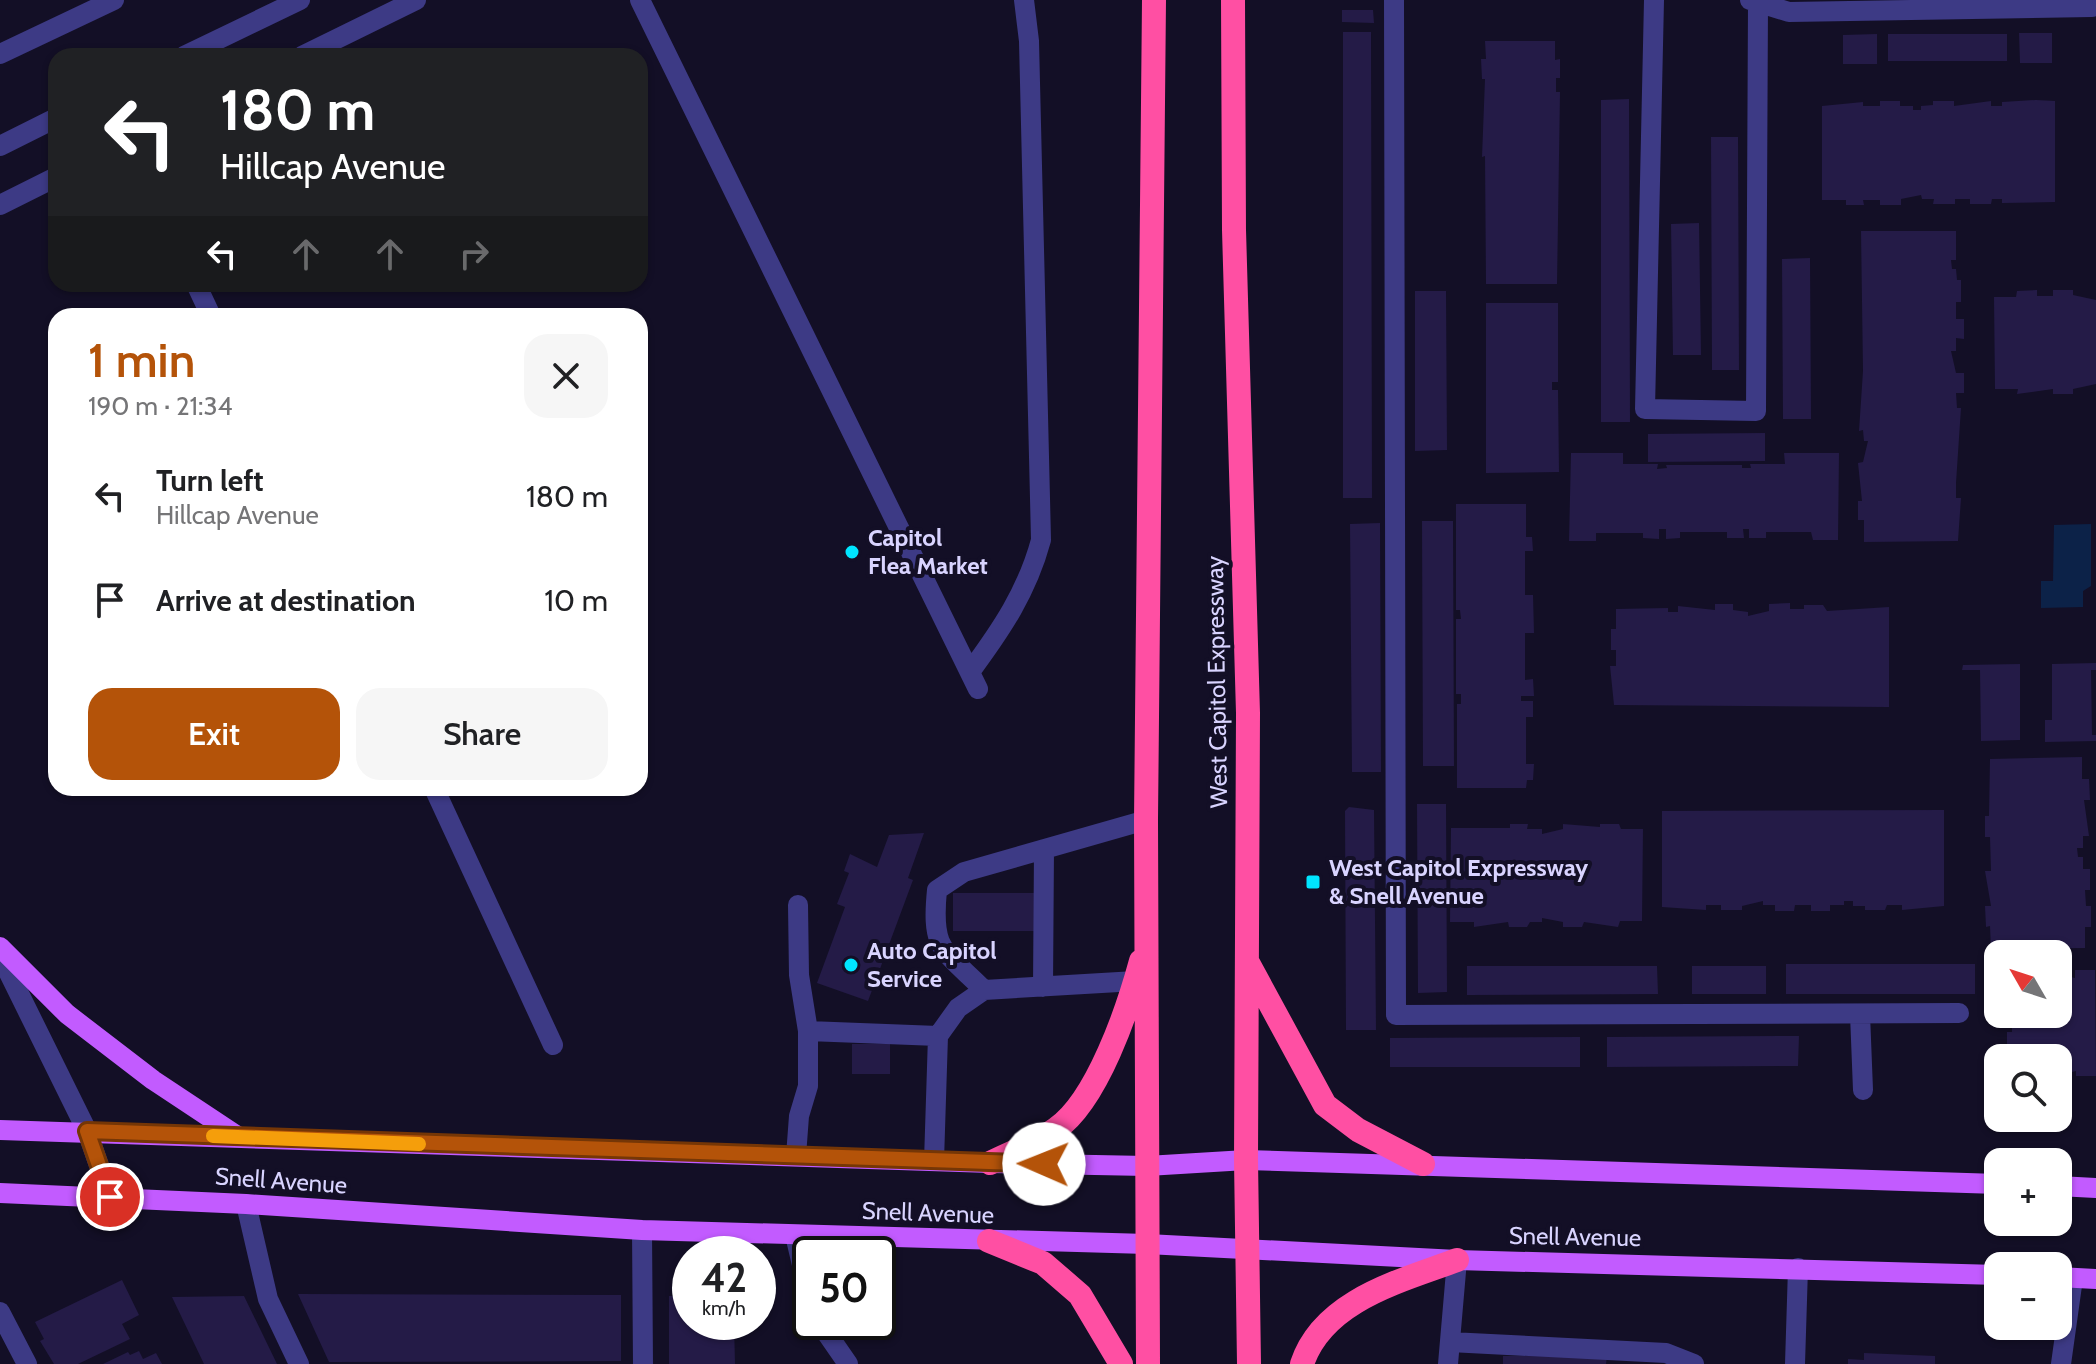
<!DOCTYPE html>
<html lang="en">
<head>
<meta charset="utf-8">
<style>
	body { margin:0; font-family:Cabin,sans-serif; background:#f6f6f6; color:#202124; height:100vh; display:flex; flex-direction:column; font-size:30px; white-space:nowrap }
	* { box-sizing:border-box; margin:0 }
	p { font-size:26px; color:#757577 }
	.icon { flex:none; width:44px; height:44px; fill:none; stroke:currentColor; stroke-width:2; stroke-linecap:round; stroke-linejoin:round }
	.map { position:relative; flex:1; overflow:hidden }
	.panel { position:absolute; left:48px; top:308px; width:600px; height:488px; display:flex; flex-direction:column; background:#fff; border-radius:24px; box-shadow:0 2px 6px #0004 }
	.panel>* { flex:none }
	.banner { position:absolute; left:48px; top:48px; width:600px; height:244px; border-radius:24px; box-shadow:0 2px 6px #0004; background:#202124; color:#fff; overflow:hidden }
	.needle { width:52px; rotate:309deg }
	.buttons { position:absolute; left:1984px; top:940px; display:grid; gap:16px }
	.buttons a { display:grid; place-items:center; width:88px; height:88px; border-radius:16px; background:#fff; box-shadow:0 2px 6px #0004; font-size:40px }
	.speed { position:absolute; left:672px; top:1236px; display:flex; gap:16px; font-size:40px; font-weight:700; text-align:center }
	.speed>* { display:grid; place-content:center; width:104px; height:104px; border-radius:50%; background:#fff; box-shadow:0 2px 6px #0004; line-height:1 }
	.speed small { font-size:20px; font-weight:400 }
	.speed .limit { border:4px solid #111; border-radius:12px; background:#fff; color:#111 }
	.pin { position:absolute; display:grid; place-items:center; width:68px; height:68px; color:#fff; margin:-34px; border:4px solid #fff; border-radius:50%; box-shadow:0 2px 8px #0007 }
	.me { position:absolute; width:88px; margin:-44px; rotate:271deg; stroke-linejoin:round; filter:drop-shadow(0 0 6px #0008) }
	.turn { display:flex; align-items:center; gap:28px; height:168px; padding:0 40px; font-size:36px }
	.turn .icon { width:104px; height:104px; stroke-width:2.5 }
	.turn b { display:block; font-size:56px; line-height:68px }
	.lanes { display:flex; align-items:center; height:76px; padding:0 40px; background:#0003; justify-content:center; gap:40px; direction:ltr }
	.lanes .off { opacity:.35 }
	.round { display:grid; place-items:center; flex:none; width:84px; height:84px; border-radius:24px; background:#f6f6f6 }
	.overview { display:flex; align-items:center; justify-content:space-between; height:136px; padding:0 40px }
	h1 { font-size:48px; font-weight:600; line-height:60px; color:#b45309 }
	.button { display:flex; gap:16px; margin-top:auto; padding:16px 40px }
	.button a { flex:1; height:92px; border-radius:24px; background:#b45309; color:#fff; font-size:32px; font-weight:600; line-height:92px; text-align:center }
	.button a+a { background:#f6f6f6; color:#202124 }
	ul { padding:0; list-style:none }
	li { display:flex; align-items:center; gap:24px; height:104px; padding:0 40px }
	li div { flex:1 }
	li b { display:block; font-size:30px }
	li em { font-style:normal }
	.map>svg:first-child { display:block }
</style>
</head>
<body>
<div class="map">
<svg width="2096" height="1364" viewBox="0 0 2096 1364">
	<rect width="100%" height="100%" fill="#130f26"/>
	<path fill="#0c2248" d="M2091,524V586L2083,591V607L2041,608V581H2053L2054,525Z"/>
	<path fill="#241b47" d="M1342,10H1373L1374,23L1342,22Z
		M1343,32H1371L1372,498H1343Z
		M2019,33H2052V63H2020Z
		M1877,34V64H1843V35Z
		M1888,34H2007V61H1888Z
		M1485,41H1555V60L1560,59V78H1556V92H1560L1557,284H1486L1485,156L1482,157L1485,79H1482L1481,59H1486Z
		M1629,99L1630,422H1601V100Z
		M2036,100L2055,101V202L2002,203V199H1992L1991,204H1970V199H1955V204H1933L1934,199H1922L1921,195L1901,199V205H1880V200H1863L1864,205H1846V200H1822V106L1863,102V106H1880V101H1900V106H1913V110H1921V106L1933,105V101H1954V106L1991,101V106H2002V102Z
		M1711,137H1738L1739,370H1712Z
		M1699,223L1701,355H1673L1671,224Z
		M1861,231H1956V260H1951L1952,269H1956L1957,280H1961V302H1956V319H1964V339L1956,338V351H1951L1956,373H1964V393H1956L1957,408H1961L1956,483V498H1961L1958,541L1864,542V520H1858V501H1862L1858,463L1863,462L1868,441H1864L1863,430L1859,431L1863,371Z
		M1810,258L1811,419H1783L1782,259Z
		M2037,290V296H2053V290H2073V295L2096,300V384L2073,389V394H2053V389L2017,394L2018,389H1995L1994,297H2016L2017,291Z
		M1415,291H1446L1447,450L1415,451Z
		M1486,303H1558V382H1552V390H1558L1559,472L1486,473Z
		M1765,433V461L1648,462V434Z
		M1571,453H1623V464H1658L1657,469L1667,468L1666,465H1742V468H1751L1750,464H1785L1784,453H1839L1838,540H1813L1811,532H1766V538H1749V529H1743L1744,538H1727V532H1680V538L1666,539V529H1659V539L1643,538V533H1596V541H1569Z
		M1456,504H1526V537H1532L1533,551H1525V595H1533L1534,633H1525V680L1533,679L1534,696H1521V701H1533V717H1526V764H1534L1533,780H1527L1526,788H1457V704H1461V694H1456V619H1461L1460,610H1456Z
		M1422,521H1453L1454,766H1423Z
		M1380,523L1381,772H1352L1350,524Z
		M1790,603V609H1804V605H1823L1827,611L1889,607V707L1614,705L1610,666H1616V650H1611V629H1616V609L1668,608V612H1678V606L1715,610V604H1733V610L1748,612V616L1769,611V604Z
		M2096,663V670H2091L2092,735H2096V741L2045,742V720H2052V664Z
		M2020,664V740L1981,741L1980,670H1962L1963,665Z
		M2082,757V779H2089L2090,800H2084L2089,836H2083V848H2077L2078,857H2083V869H2090V890H2085L2086,906H2091V927H2085V948L1991,949L1990,926L1986,927L1985,906H1991L1985,871H1991L1990,837H1985V816H1989L1990,759Z
		M1417,804H1446L1447,992L1418,993Z
		M1349,807L1374,810L1376,1030H1346L1345,811Z
		M1944,810V906L1902,910V905H1887L1885,910H1865V906H1853V901H1844V905H1830V911H1811V905H1795L1794,911H1775V905H1763V901L1742,906V910H1721V905H1706V910L1662,907V811Z
		M1510,824H1528L1527,829H1542V834L1563,829V824L1600,827V824H1619L1621,829H1643L1642,921H1620L1618,927L1584,922L1582,927H1563V922L1542,918V922H1530L1527,927H1509L1508,922L1474,927V922H1450L1451,828H1510Z
		M924,833L908,878L913,880L868,1001L817,983L845,907L837,904L849,873L844,871L850,854L877,867L889,835Z
		M953,893H1037V931H953Z
		M1786,964H1975V994H1786Z
		M1467,966H1657L1658,994L1467,995Z
		M1692,966H1766V994H1692Z
		M2075,970H2095L2096,1076H2076V1071L2058,1075V1058L2007,1057V1032H2012V1014H2058V974L2075,978Z
		M1799,1036L1798,1066L1607,1067V1037Z
		M1580,1037V1067H1390V1038Z
		M852,1044H890V1074H852Z
		M122,1280L139,1315L122,1324L130,1339L78,1364H54L40,1341L44,1339L35,1322Z
		M298,1294L621,1295V1361L329,1362Z
		M244,1296L277,1364H204L172,1297Z
		M669,1296H690V1322H734L735,1364H669Z
		M139,1351L143,1359L156,1353L162,1364H103L128,1352L130,1355Z
		M1864,1353L1935,1356V1364H1848V1359L1864,1360Z
		M1503,1356H1607L1606,1364H1503Z"/>
	<g fill="none" stroke-linecap="round" stroke-linejoin="round">
		<path stroke="#3d3a85" stroke-width="20" d="M640,0L978,689
			M1394,0L1396,1015L1959,1013
			M1654,0L1645,409L1756,411L1758,3
			M1750,0L1789,12L2092,7
			M0,54L114,0
			M184,56L300,0
			M302,56L416,0
			M0,146L56,118
			M0,205L56,177
			M196,284L211,316
			M970,672C1001,630 1027,592 1041,540L1029,41L1024,0
			M434,788L553,1045
			M0,955L87,1131L110,1197
			M1043,987L1044,849
			M984,990C943,949 931,951 937,890L964,872L1146,820
			M1860,1014L1863,1090
			M808,1031L938,1036
			M796,1156L799,1116L808,1086V1031L799,975L798,905
			M934,1161L938,1036L958,1008L984,990L1136,981
			M246,1204L268,1299L299,1364
			M642,1230L643,1364
			M795,1235L810,1299
			M0,1312L27,1364
			M819,1322L848,1364
			M1450,1342L1666,1353L1694,1364
			M1448,1364L1457,1260
			M1795,1364L1798,1268
			M2061,1364L2073,1278"/>
		<path stroke="#c25bff" stroke-width="20" d="M0,947L67,1014L153,1080L239,1137
			M0,1130L990,1163L1147,1166L1246,1160L1998,1184
			M2058,1186L2096,1188
			M0,1193L246,1204L642,1230L1147,1244L1457,1260L1998,1275
			M2058,1277L2096,1279"/>
		<path stroke="#ff4fa3" stroke-width="24" d="M1233,0L1234,230L1248,713L1246,1160L1249,1364
			M1248,963L1325,1105L1358,1130L1423,1164
			M990,1163C1012,1152 1037,1143 1056,1129C1097,1101 1128,1009 1141,961
			M989,1241L1043,1263L1080,1295L1121,1364
			M1148,1364L1146,820L1154,0
			M1302,1364C1323,1300 1401,1281 1457,1260"/>
	</g>
	<g fill="none" stroke-linecap="round" stroke-linejoin="round">
		<defs>
			<path id="route" d="M110,1197L87,1131L1044,1164"/>
		</defs>
		<use href="#route" stroke="#753606" stroke-width="20"/>
		<use href="#route" stroke="#b45309" stroke-width="14"/>
		<path stroke="#f59e0b" stroke-width="14" d="M213,1136L419,1144"/>
	</g>
	<g fill="#00e5ff" stroke="#130f26" stroke-width="3">
		<circle cx="852" cy="552" r="8"/>
		<rect x="1305" y="874" width="16" height="16" rx="4"/>
		<circle cx="851" cy="965" r="8"/>
	</g>
	<g text-anchor="middle" stroke-width="8" stroke-linejoin="round" paint-order="stroke">
		<g font-size="24" font-weight="bold" fill="#d9d4ff" stroke="#130f26" text-anchor="start">
			<text x="868" y="546">Capitol<tspan x="868" dy="28">Flea Market</tspan></text>
			<text x="1329" y="876">West Capitol Expressway<tspan x="1329" dy="28">&amp; Snell Avenue</tspan></text>
			<text x="867" y="959">Auto Capitol<tspan x="867" dy="28">Service</tspan></text>
		</g>
		<g font-size="24" fill="#d9d4ff" stroke="#130f26">
			<text transform="translate(1217 682) rotate(-91)" y="8">West Capitol Expressway</text>
			<text transform="translate(281 1181) rotate(4)" y="8">Snell Avenue</text>
			<text transform="translate(928 1213) rotate(2)" y="8">Snell Avenue</text>
			<text transform="translate(1575 1237) rotate(1)" y="8">Snell Avenue</text>
		</g>
	</g>
</svg>
<div class="buttons">
<a><svg class="needle" viewBox="-14 -14 28 28"><path d="M0-13l5 13h-10z" fill="#e53935"/><path d="M0 13l5-13h-10z" fill="#757577"/></svg></a>
<a><svg class="icon" aria-label="search" viewBox="0 0 24 24"><circle cx="10" cy="10" r="6"/><path d="M15 15l6 6"/></svg></a>
<a>+</a>
<a>−</a>
</div>
<div class="speed"><div>42<small>km/h</small></div><div class="limit">50</div></div>
<div class="pin" style="left:110px;top:1197px;background:#d93025"><svg class="icon" aria-label="arrive" viewBox="0 0 24 24"><path d="M6 21V4h12l-3 4 3 4H6"/></svg></div>
<svg class="me" style="left:1044px;top:1164px" viewBox="-20 -20 40 40"><circle r="19" fill="#fff"/><path d="M0-13L10 11 0 6-10 11z" fill="#b45309"/></svg>
<div class="banner">
<div class="turn"><svg class="icon" aria-label="left" viewBox="0 0 24 24"><path d="M17 20v-9H6M10 6l-5 5 5 5"/></svg><div><b>180 m</b>Hillcap Avenue</div></div>
<div class="lanes"><svg class="icon" aria-label="left" viewBox="0 0 24 24"><path d="M17 20v-9H6M10 6l-5 5 5 5"/></svg><svg class="icon off" aria-label="ahead" viewBox="0 0 24 24"><path d="M12 20V5M6 11l6-6 6 6"/></svg><svg class="icon off" aria-label="ahead" viewBox="0 0 24 24"><path d="M12 20V5M6 11l6-6 6 6"/></svg><svg class="icon off" aria-label="right" viewBox="0 0 24 24"><path d="M7 20v-9h11M14 6l5 5-5 5"/></svg></div>
</div>
<section class="panel">
<div class="overview"><div><h1>1 min</h1><p>190 m · 21:34</p></div><a class="round"><svg class="icon" aria-label="close" viewBox="0 0 24 24"><path d="M6 6l12 12M18 6L6 18"/></svg></a></div>
<ul>
<li><svg class="icon" aria-label="left" viewBox="0 0 24 24"><path d="M17 20v-9H6M10 6l-5 5 5 5"/></svg><div><b>Turn left</b><p>Hillcap Avenue</p></div><em>180 m</em></li>
<li><svg class="icon" aria-label="arrive" viewBox="0 0 24 24"><path d="M6 21V4h12l-3 4 3 4H6"/></svg><div><b>Arrive at destination</b></div><em>10 m</em></li>
</ul>
<div class="button"><a>Exit</a><a>Share</a></div>
</section>
</div>
</body>
</html>
